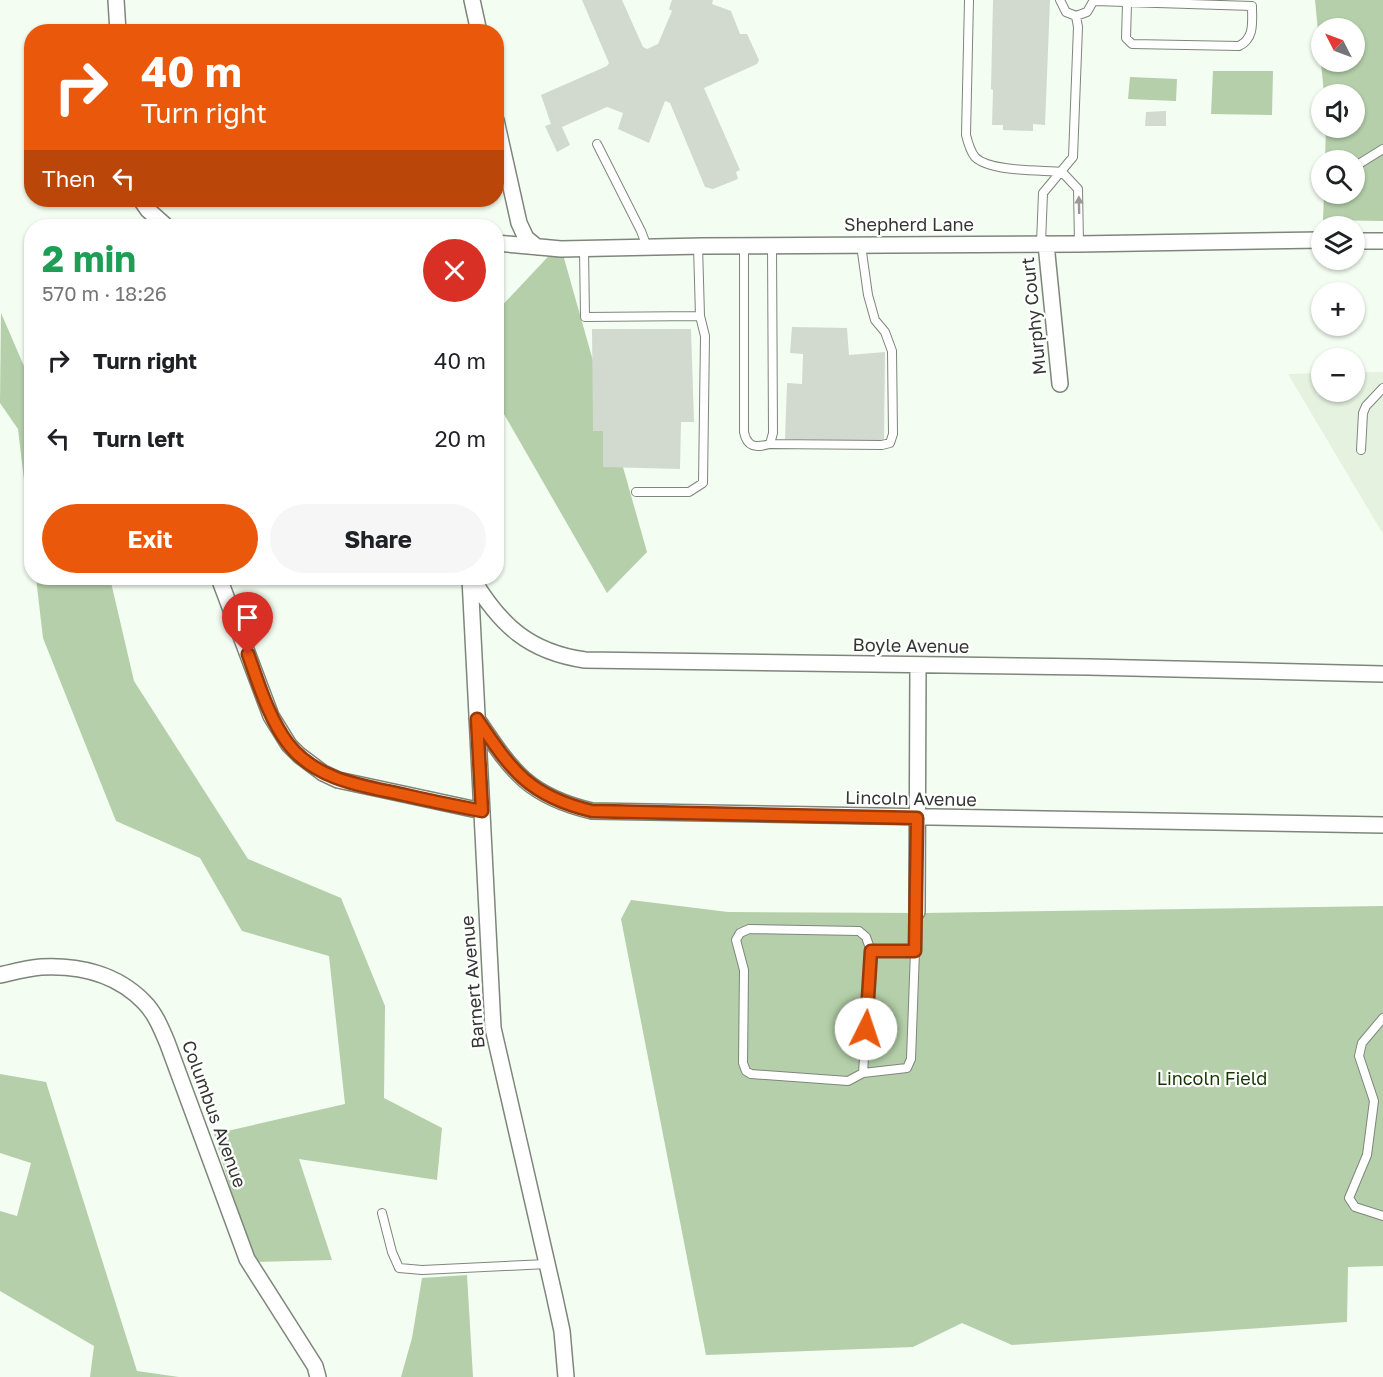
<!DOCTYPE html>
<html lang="en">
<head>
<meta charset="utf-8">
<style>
	body { margin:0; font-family:"Golos Text",sans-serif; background:#f6f6f6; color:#202124; height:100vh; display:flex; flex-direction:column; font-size:22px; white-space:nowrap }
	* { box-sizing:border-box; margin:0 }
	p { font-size:20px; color:#757577 }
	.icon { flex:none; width:33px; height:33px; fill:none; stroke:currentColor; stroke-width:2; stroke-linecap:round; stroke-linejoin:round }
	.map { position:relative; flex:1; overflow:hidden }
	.sheet { position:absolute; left:24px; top:219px; width:480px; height:366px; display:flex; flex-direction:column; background:#fff; border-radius:24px; box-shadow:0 2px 4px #0004 }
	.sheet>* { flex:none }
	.hud { position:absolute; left:24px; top:24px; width:480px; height:183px; border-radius:24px; box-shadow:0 2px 4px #0004; background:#ea580c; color:#fff; overflow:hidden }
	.needle { width:39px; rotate:312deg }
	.tools { position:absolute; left:1311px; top:18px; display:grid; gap:12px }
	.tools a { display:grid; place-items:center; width:54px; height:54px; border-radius:50%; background:#fff; box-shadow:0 2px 4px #0004; font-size:30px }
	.pin { position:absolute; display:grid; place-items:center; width:51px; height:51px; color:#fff; margin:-62px -26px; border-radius:50% 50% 50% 0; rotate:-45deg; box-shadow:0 0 6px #0007 }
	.pin .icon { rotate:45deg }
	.me { position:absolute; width:66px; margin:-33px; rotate:4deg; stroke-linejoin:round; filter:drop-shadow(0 0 4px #0008) }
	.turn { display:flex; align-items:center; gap:21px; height:126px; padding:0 18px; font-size:27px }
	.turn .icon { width:78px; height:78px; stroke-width:2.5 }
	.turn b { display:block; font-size:42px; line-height:51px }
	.then { display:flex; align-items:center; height:57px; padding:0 18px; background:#0003; gap:12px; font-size:22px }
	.round { display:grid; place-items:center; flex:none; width:63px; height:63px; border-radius:32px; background:#f6f6f6 }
	.summary { display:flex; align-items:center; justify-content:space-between; height:102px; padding:0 18px }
	h1 { font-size:36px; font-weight:700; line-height:45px; color:#1e9e55 }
	.cta { display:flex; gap:12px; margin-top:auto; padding:12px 18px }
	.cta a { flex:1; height:69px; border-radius:36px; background:#ea580c; color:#fff; font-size:24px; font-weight:700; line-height:69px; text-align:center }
	.cta a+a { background:#f6f6f6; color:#202124 }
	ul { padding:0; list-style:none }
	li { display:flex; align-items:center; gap:18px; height:78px; padding:0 18px }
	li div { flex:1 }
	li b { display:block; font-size:22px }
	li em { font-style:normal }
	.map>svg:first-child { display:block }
</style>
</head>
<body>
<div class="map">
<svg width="1383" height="1377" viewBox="0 0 1383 1377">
	<rect width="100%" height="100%" fill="#f4fdf1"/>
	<path fill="#e5f2e0" d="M1355,372H1383V534L1288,374L1321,373L1322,392H1354Z"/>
	<path fill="#b4cfa9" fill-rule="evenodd" d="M1315,0H1383V221L1323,220L1324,194H1354V160H1325L1326,128H1354V94H1324ZM1322,28H1354V62H1322Z
		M1213,71H1273L1272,115L1211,114Z
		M1130,77L1177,79L1176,101L1128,99Z
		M560,244L647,552L607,593L497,402L496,312Z
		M1,313L27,373H31V539L18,429L0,403Z
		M36,578H110L134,681L248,859L341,898L385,1006L384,1098L442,1128L437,1180L299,1159L332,1260L252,1262L214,1134L345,1104L329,956L242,931L200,858L116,821L43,638Z
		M631,900L728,912L925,913L1383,906V1266L1348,1267L1347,1322L1012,1345L962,1323L913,1347L706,1355L621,919Z
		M0,1074L46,1082L137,1371L179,1377H90L94,1346L0,1291V1211L17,1216L31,1163L0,1153Z
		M467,1275L473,1377H401L412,1338L422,1278Z"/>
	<path fill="#d2dacf" d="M582,0H622L643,47L647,49L658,44L672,11L669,9L672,0H713L712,4L731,11L740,34H747L759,60L757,64L704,88L740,170L736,172L738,179L713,189L705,187L670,103L665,101L649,143L618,129L623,113L607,107L562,127L570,145L557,152L545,126L551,124L541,95L607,66L609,63Z
		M993,0H1050L1045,125L1033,124V131L1003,130V125H992L993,90L991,89Z
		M1166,111V126H1145L1146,112Z
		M792,327L847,328L849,355L885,352L884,441L785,439L787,383L802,384L803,354L790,353Z
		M592,329H691L694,422H681L680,469L603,467V431H593Z"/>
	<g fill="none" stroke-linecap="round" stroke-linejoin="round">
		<defs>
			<path id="lane" d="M969,0L966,135C968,143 970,151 975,157C990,172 1040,170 1062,172L1078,189L1079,244
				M1060,0L1066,12L1076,16L1087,12L1094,0
				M1094,1L1252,6C1252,22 1255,38 1239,46L1132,44L1126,38L1127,4
				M597,144L641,231L647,247
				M1354,167L1383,149
				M1041,243L1043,193L1073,157L1078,27L1076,16
				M744,246V432C747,447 755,448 770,444L773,433L772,245
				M584,249L585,317L700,316L698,246
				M770,444L882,445L890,443L893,434L892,351L885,332L875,320L868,295L861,245
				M1361,450L1363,413L1366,406L1383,388
				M636,492H689L703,483L705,336L700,316
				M915,951L911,1059L907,1068L863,1073L871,951H915L917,912
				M1383,1018L1362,1043L1359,1056L1374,1101L1367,1155L1349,1198L1355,1207L1383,1216
				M863,1073L848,1081L751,1074L746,1071L743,1063L744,970L736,940L740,933L749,929L859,931L866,937L871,951
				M382,1213L392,1252L399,1268L422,1270L547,1264"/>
			<path id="street" d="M116,0L118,32
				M472,0L479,32
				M496,120L519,223L526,238L537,247
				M141,200L148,210L166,226
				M1354,241H1383
				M496,243L561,249L703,246L1079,244L1322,240
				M1046,244L1060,384
				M219,578L271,716L289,745L299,755L323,773L338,780L482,811
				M470,578L493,1028L554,1294L562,1331L566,1377
				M472,578C500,625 529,652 585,660L1089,667L1383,674
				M477,719C512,771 528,796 592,811L1383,825
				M917,912L918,666
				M0,975C13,972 28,968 41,967C79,965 117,974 144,1002C155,1013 161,1028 167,1042L247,1259L315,1366L318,1377"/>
		</defs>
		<use href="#lane" stroke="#7e867c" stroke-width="10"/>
		<use href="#street" stroke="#7e867c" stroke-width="18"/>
		<use href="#lane" stroke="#fff" stroke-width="8"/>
		<use href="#street" stroke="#fff" stroke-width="15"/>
	</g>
	<defs><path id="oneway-solid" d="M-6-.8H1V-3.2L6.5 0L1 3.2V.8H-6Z" transform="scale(1.5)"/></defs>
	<use fill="#999a98" href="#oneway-solid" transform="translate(1079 205) rotate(-91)"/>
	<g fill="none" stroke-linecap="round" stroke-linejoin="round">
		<defs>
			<path id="route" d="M248,654C259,685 269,719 289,745C318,781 364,786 405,795C430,801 456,806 482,811L477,719C512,771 529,796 592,811L917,818L915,951H871L866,1029"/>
		</defs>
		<use href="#route" stroke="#983908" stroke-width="15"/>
		<use href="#route" stroke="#ea580c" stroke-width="10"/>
	</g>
	<g text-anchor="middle" stroke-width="4.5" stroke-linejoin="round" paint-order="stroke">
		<g font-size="18" fill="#333632" stroke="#fff">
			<text x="909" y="231">Shepherd Lane</text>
			<text transform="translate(1034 316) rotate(-96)" y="6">Murphy Court</text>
			<text transform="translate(911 646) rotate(1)" y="6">Boyle Avenue</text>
			<text transform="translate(911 799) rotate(1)" y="6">Lincoln Avenue</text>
			<text transform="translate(473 982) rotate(-95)" y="6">Barnert Avenue</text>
			<text transform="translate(214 1114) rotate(70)" y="6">Columbus Avenue</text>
		</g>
		<g font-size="18" fill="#143700" stroke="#fff">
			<text x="1212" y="1085">Lincoln Field</text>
		</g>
	</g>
</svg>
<div class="tools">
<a><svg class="needle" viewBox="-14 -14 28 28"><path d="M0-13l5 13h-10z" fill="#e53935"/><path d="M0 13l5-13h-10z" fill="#757577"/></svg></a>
<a><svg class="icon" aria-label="sound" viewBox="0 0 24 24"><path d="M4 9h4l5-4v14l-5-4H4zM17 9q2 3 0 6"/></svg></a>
<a><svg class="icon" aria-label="search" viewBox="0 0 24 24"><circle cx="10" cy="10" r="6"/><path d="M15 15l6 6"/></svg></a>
<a><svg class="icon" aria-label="layers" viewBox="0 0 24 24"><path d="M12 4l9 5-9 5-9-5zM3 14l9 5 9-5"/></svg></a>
<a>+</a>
<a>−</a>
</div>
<div class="pin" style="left:248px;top:654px;background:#d93025"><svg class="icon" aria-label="arrive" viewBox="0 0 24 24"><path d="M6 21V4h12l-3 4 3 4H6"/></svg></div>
<svg class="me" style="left:866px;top:1029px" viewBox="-20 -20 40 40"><circle r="19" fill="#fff"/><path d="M0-13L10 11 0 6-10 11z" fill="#ea580c"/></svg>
<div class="hud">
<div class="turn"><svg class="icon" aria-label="right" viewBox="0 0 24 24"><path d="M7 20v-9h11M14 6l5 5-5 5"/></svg><div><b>40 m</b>Turn right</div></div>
<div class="then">Then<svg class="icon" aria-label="left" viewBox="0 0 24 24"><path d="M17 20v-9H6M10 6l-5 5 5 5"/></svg></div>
</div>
<section class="sheet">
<div class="summary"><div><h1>2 min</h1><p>570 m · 18:26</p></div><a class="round" style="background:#d93025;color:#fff"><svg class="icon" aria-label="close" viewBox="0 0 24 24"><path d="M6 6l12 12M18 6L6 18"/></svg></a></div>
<ul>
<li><svg class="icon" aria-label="right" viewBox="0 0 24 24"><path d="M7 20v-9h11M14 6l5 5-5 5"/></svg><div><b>Turn right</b></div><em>40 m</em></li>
<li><svg class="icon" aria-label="left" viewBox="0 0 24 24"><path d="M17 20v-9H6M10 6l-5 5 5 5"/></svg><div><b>Turn left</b></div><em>20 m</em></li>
</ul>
<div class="cta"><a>Exit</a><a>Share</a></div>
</section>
</div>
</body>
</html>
